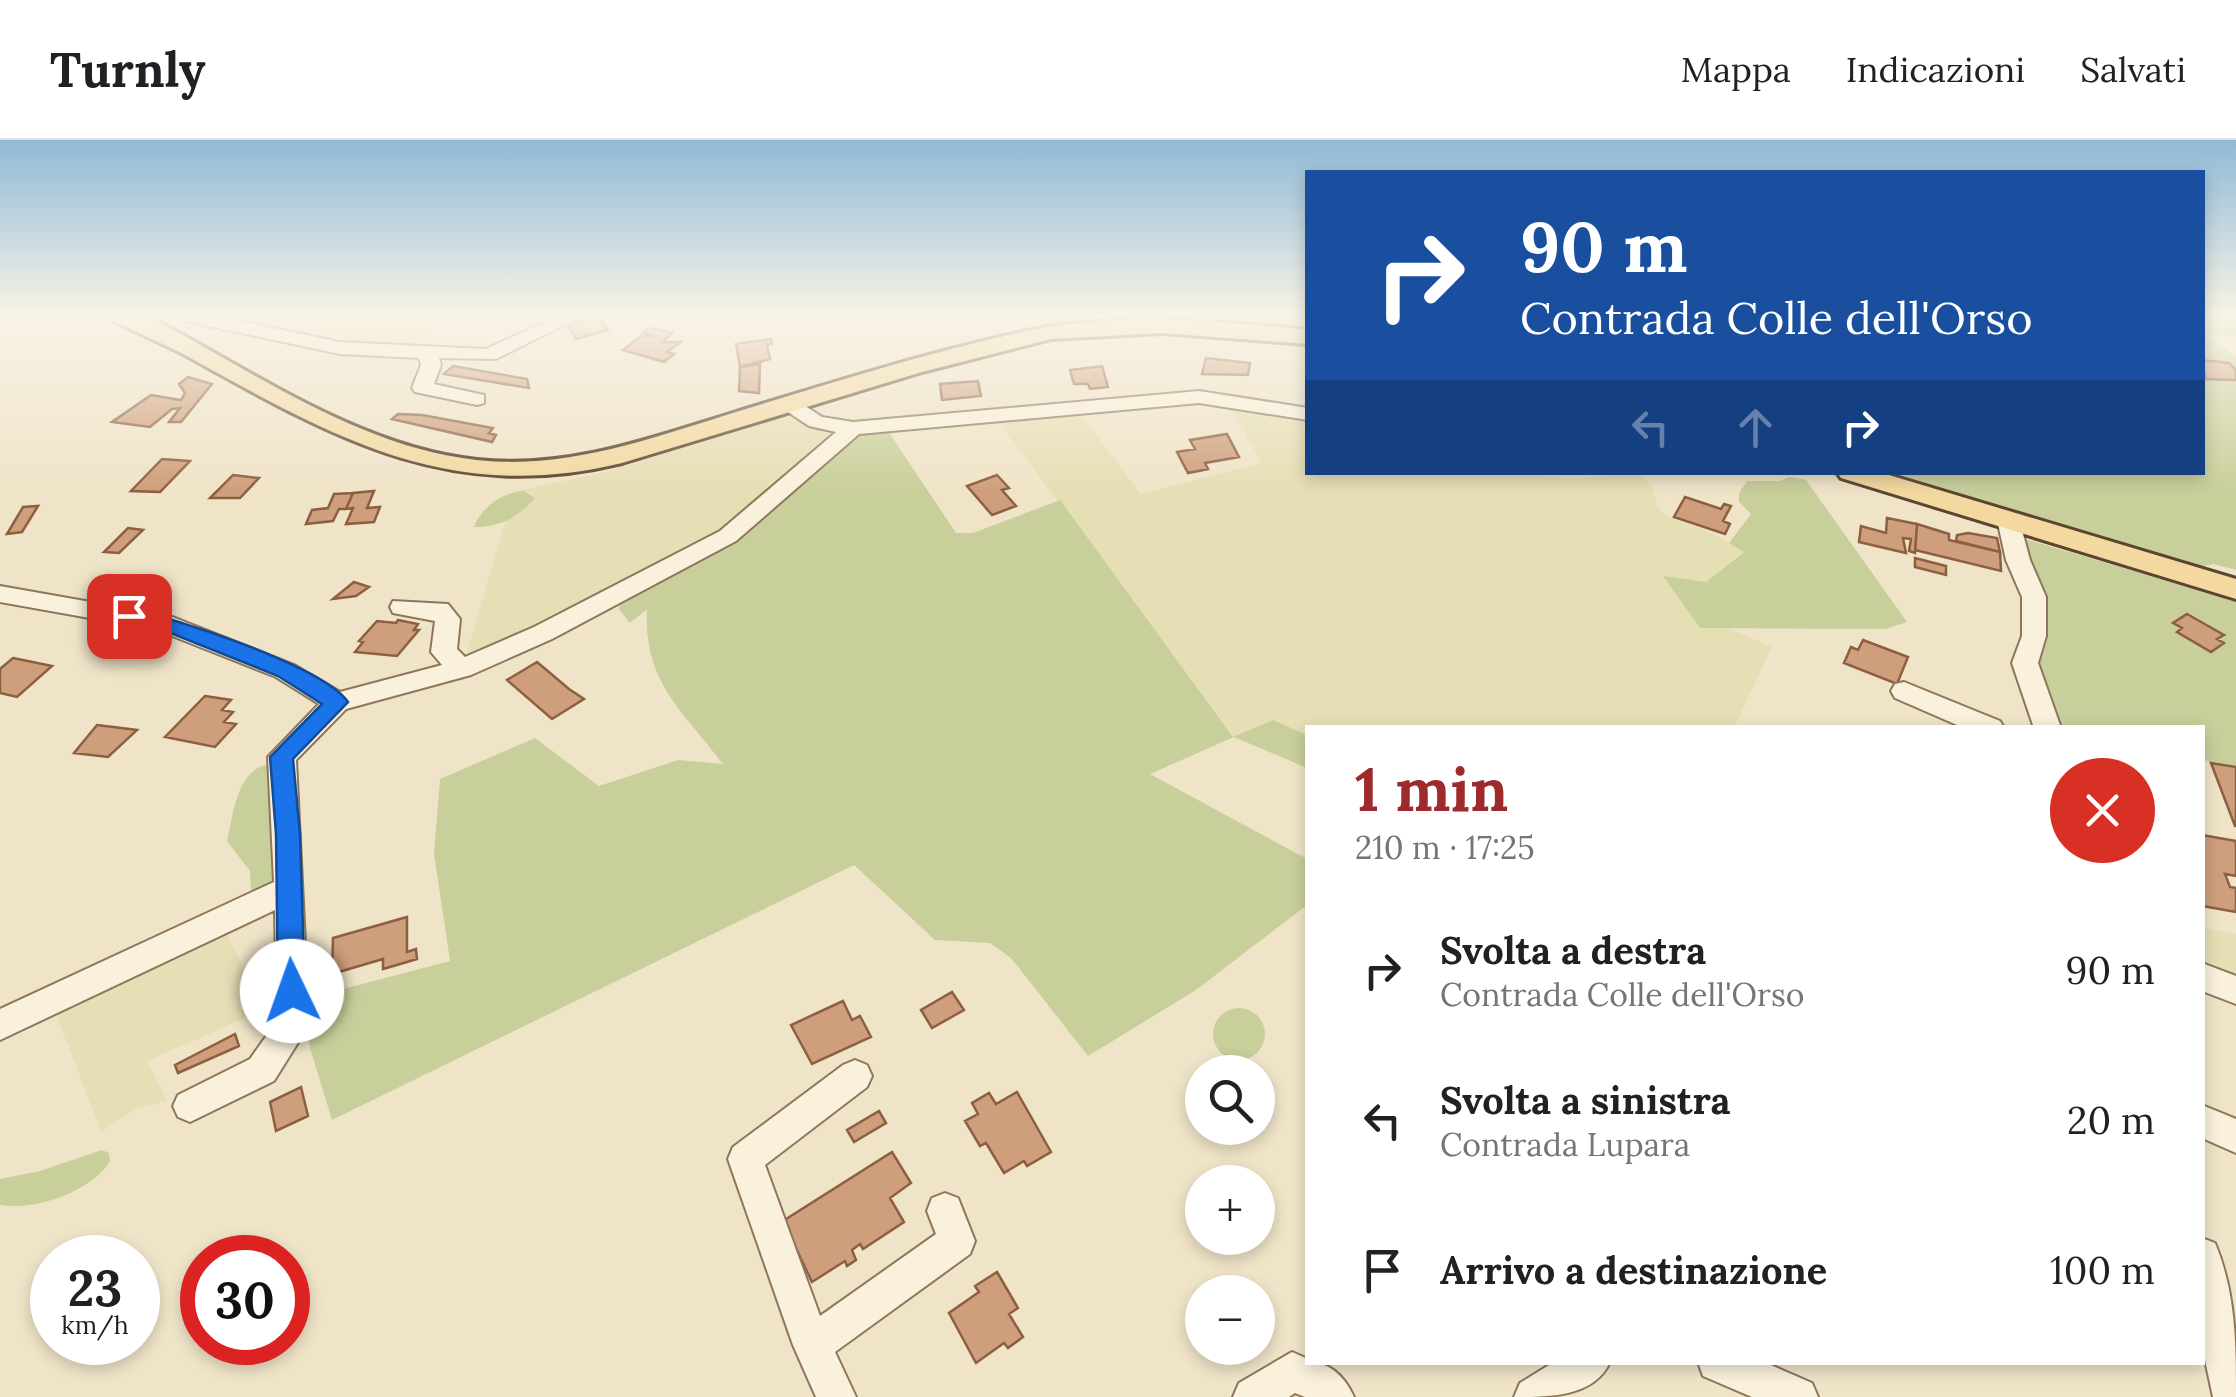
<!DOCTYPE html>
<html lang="it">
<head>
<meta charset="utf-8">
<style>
	body { margin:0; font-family:Lora,serif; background:#f6f6f6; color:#202124; height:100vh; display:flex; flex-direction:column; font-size:38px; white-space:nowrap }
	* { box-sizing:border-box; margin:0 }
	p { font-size:32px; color:#757577 }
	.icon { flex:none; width:55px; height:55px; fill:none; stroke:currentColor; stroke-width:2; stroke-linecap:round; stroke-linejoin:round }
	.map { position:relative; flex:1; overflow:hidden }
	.panel { position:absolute; left:1305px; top:585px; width:900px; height:640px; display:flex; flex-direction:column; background:#fff; border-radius:0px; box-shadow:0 5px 15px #0003 }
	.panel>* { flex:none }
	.guide { position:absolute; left:1305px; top:30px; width:900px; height:305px; border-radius:0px; box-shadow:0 5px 15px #0003; background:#1a4fa0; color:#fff; overflow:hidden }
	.tools { position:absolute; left:1185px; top:915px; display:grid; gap:20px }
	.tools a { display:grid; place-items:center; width:90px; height:90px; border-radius:50%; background:#fff; box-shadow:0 5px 15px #0003; font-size:50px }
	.speed { position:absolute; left:30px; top:1095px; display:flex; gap:20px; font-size:50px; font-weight:700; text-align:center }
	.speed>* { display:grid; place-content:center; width:130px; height:130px; border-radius:50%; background:#fff; box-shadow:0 5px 15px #0003; line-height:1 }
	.speed small { font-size:25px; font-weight:400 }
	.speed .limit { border:15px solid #d22; background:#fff; color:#111 }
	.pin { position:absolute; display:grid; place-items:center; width:85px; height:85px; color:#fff; margin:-42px; border-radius:20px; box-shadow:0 5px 15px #0006 }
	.me { position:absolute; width:110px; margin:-55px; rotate:357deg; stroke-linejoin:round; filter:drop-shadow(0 0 8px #0008) }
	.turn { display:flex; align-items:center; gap:35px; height:210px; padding:0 50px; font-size:45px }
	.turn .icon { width:130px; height:130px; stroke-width:2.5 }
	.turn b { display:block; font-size:70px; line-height:85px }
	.lanes { display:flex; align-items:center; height:95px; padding:0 50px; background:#0003; justify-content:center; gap:50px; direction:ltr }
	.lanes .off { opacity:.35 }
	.round { display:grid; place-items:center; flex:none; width:105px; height:105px; border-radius:52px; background:#f6f6f6 }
	.head { display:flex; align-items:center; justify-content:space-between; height:170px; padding:0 50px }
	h1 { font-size:60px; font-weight:700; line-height:75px; color:#9e2a2b }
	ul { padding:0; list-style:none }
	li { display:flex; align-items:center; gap:30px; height:150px; padding:0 50px }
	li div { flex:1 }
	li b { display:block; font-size:38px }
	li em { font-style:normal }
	header { display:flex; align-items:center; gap:60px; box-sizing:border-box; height:140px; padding:0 50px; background:#fff; border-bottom:2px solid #e0e0e0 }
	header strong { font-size:48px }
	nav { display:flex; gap:55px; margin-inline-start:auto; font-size:35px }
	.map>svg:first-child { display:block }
</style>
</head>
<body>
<header>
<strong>Turnly</strong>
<nav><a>Mappa</a><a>Indicazioni</a><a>Salvati</a></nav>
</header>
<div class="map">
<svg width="2236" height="1257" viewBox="0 0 2236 1257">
	<rect width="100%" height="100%" fill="#f0e4c8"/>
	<path fill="#e6deb5" d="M307,175H479L471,183L447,181L414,208L358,207L281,194Z
		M1146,175H1307V188L1241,183Z
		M1228,266L1307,277L1308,332H1526L1569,339L1639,333L1653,348L1657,366L1664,375L1714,394L1744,411L1706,442L1700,488L1726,487L1772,507L1734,587L1308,588L1307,595L1273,580L1234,597L995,277L1077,270L1141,354L1262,323Z
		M783,275L808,282L837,297L733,386L464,523L505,382L535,359L531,353L513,352L609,331Z
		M223,787L260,861L257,873L147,921L167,960L135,970L101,991L52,864Z
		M2202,788L2236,794V848L2203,834Z"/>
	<path fill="#c9cf9b" d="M2203,175H2236V196H2206L2236,216V430L2214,424L2201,427L1872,333L2202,332Z
		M886,288L956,393H973L1060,360L1233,597L1273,580L1307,595V628L1234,597L1150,634L1307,719V765L1196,850L1088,916L1011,818L990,803L935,800L854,725L332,980L310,908L305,859L450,821L434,714L440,639L535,598L599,646L678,620L723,624C683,571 643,542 647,469L630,483L619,469L620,462L720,405L861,292Z
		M1789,337L1806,340L1907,482L1886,489L1700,488L1663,436L1706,442L1744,412L1729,403L1751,374L1739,362V353L1747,341H1780Z
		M524,351L535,358C517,378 500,387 474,387C481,367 503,352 524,351Z
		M2022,398L2236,461V626L2203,620L2202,588L2057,587L2039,527L2041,499Z
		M272,623L274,738L269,751L251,755L250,731L227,701C234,672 236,629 272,623Z
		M1213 894a26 26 0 1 1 52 0a26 26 0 1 1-52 0Z
		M102,1010L109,1013L110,1021C91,1052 35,1071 0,1065V1039L40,1031Z"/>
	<path fill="#cf9f7d" stroke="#8d5f41" stroke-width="2.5" d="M597,175L608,190L576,199L566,184Z
		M650,188L672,193L662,202H681L667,212L674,214L664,222L623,210L641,196H654L643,193Z
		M771,199L772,204H767L770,219L740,227L736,204Z
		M1206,218L1250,223L1248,235L1202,234Z
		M2202,220L2229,223L2236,230V240L2206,239Z
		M760,224L759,253L739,251L740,227Z
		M453,226L527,239L529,248L444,234Z
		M1102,226L1108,247L1090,249L1088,244H1074L1070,230Z
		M188,237L212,244L181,282H169L180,268L172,269L150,287L112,282L151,255L181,260L185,253L179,244Z
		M978,241L981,256L942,260L940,244Z
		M398,274L422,275L493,288L489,293L496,295L492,302L392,279Z
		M1227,294L1239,317L1205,323L1208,329L1188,333L1177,312L1195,309L1190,300Z
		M162,319L190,321L160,352L131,351Z
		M233,335L259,338L240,358H210Z
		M997,335L1009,348L1002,350L1016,366L992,375L967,346Z
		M374,351L367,368L380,367L374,382L346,384L353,368L346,369L353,353Z
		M353,353L346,369H339L333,381L306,384L312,370L328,368L334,354Z
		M1685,357L1721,369L1724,364L1731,366L1723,381L1730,384L1725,394L1674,377Z
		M38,366L22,392L7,394L23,367Z
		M1887,378L1917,384L1915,413L1909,411L1911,399L1903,398L1906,413L1859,402L1861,386L1886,393Z
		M1917,384L1949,394V400L2000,412L2001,431L1915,410Z
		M128,388L143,390L119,413L104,412Z
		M1968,393L1997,398L2000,412L1956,401L1957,395Z
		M1915,418L1946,426V435L1915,427Z
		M354,442L369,447L356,456L333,459Z
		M2187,474L2224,495L2217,499L2224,503L2211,512L2177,492L2182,488L2173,483Z
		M398,480L418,484L414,490H419L397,516L355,512L363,502L359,501L377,481L396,483Z
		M1863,500L1908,517L1897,544L1844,523L1851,507L1858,510Z
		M13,518L52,526L17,557L0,553V529Z
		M537,522L569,549L584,559L552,579L507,540Z
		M205,556L231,560L222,570L233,572L224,582L236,584L215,607L165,597Z
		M97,585L137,590L108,617L74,613Z
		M2211,623L2236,627V686H2235Z
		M2202,695L2236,701V736L2225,734L2230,747L2236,748V772L2202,766Z
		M407,777V812L416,809L417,819L383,829V819L332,834L333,798Z
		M952,852L964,870L932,888L921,870Z
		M843,861L852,880L860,876L871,897L812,924L791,885Z
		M235,894L239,906L178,933L175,925Z
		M301,947L308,976L276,991L270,962Z
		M1017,952L1051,1012L1027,1026L1024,1021L1004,1033L986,1003L980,1006L965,981L978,974L972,963L989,953L996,964Z
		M879,971L886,983L854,1002L847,990Z
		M892,1012L911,1043L890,1058L904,1082L863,1109L860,1104L852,1110L856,1120L847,1126L845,1121L812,1142L783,1081Z
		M997,1132L1018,1168L1009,1174L1023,1197L1008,1208L1004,1203L976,1223L949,1173L979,1152L975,1146Z"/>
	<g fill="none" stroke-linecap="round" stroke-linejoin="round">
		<defs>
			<path id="minor" d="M0,175H11L0,183Z
				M176,175H210L340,202L486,209L560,175H584L496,219L439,218L441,225L434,244L484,255V263L477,265L415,252L412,248L421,225L419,218L340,214L185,181Z
				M1199,251L1308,268V280L1199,263L859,294L736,401L552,499L471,535L346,569L296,620L309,885L274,941L190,982L178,977L173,966L178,955L250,919L277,881L275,770L0,900V869L274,742L268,617L319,564L276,537L157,490L0,462V446L170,476L294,525L340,552L442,525L431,512L435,481L393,473L390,467L393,461L448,464L460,479L457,509L465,517L534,487L720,391L836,292L809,286L782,268L779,264L782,260H796L822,277L853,282Z
				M2008,372L2019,379L2030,420L2046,457V496L2038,523L2061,588H2034L2012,523L2022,496V457L2006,420L1997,379Z
				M1904,542L2000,581L2004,588H1964L1895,558L1891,551L1895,544Z
				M2202,823L2236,836V864L2202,851Z
				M855,920L867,925L872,936L867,947L765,1025L820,1176L936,1094L927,1071L932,1058L945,1053L958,1058L975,1101L970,1114L835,1212L856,1257H816L793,1205L728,1019L733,1007L843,925Z
				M2202,965L2236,979V1013L2202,998Z
				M2202,1098L2215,1103C2236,1153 2236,1204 2236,1257H2213L2202,1206Z
				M1292,1212L1308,1219V1222C1330,1222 1345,1237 1354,1257H1305L1295,1253L1289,1257H1233L1239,1243Z
				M1554,1222H1610C1594,1257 1550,1257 1514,1257L1520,1243Z
				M1698,1222H1764L1812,1243L1818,1257H1752L1703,1236Z"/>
			<path id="major" d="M105,175H137L159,182C258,235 363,308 477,320C567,330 652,298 736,272C828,244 920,215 1013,194C1111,171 1209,180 1308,190V204L1161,193L1051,199L922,232L622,323C449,365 333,297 187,216C170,206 113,183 105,175Z
				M1837,332H1879L2236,439V459L1841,338Z"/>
		</defs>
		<use href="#minor" stroke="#8d765c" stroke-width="4"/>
		<use href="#major" stroke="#5b4430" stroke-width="6"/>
		<use href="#minor" fill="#faf1dc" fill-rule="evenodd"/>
		<use href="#major" fill="#f3d9a0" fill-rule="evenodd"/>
	</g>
	<linearGradient id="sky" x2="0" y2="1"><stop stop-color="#8fbad6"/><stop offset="0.5" stop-color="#f8f3e6"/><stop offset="1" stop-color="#f8f3e6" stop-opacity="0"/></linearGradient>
	<rect width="2236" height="351" fill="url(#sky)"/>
	<path fill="#1a73e8" stroke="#114b97" stroke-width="2.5" d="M129,469C174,477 324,527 348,562L293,619L300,694L305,851L301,859L292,863L282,859L278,851L276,694L270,617L322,564L278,536L158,488L122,481L119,476Z"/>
</svg>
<div class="tools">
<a><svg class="icon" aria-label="search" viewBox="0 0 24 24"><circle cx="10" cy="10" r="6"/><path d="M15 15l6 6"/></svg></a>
<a>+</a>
<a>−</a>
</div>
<div class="speed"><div>23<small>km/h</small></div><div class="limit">30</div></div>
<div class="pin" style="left:129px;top:476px;background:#d93025"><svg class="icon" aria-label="arrive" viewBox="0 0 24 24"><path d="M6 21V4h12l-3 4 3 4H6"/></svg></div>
<svg class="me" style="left:292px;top:851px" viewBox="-20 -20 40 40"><circle r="19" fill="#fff"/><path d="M0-13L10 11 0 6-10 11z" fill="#1a73e8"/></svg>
<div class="guide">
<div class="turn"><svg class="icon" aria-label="right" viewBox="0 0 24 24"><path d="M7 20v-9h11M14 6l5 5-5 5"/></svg><div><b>90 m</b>Contrada Colle dell'Orso</div></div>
<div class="lanes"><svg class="icon off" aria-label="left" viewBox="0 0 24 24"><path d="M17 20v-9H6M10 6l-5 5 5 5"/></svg><svg class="icon off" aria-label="ahead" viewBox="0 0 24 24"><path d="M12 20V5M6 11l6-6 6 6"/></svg><svg class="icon" aria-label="right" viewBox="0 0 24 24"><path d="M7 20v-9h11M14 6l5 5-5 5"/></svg></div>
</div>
<section class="panel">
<div class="head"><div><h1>1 min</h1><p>210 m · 17:25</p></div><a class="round" style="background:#d93025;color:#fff"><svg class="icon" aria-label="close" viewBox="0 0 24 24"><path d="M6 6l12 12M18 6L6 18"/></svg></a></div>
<ul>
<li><svg class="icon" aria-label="right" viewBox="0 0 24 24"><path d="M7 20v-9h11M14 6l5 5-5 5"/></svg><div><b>Svolta a destra</b><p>Contrada Colle dell'Orso</p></div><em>90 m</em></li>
<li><svg class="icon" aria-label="left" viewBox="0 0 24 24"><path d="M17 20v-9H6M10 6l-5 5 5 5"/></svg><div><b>Svolta a sinistra</b><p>Contrada Lupara</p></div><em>20 m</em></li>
<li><svg class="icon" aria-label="arrive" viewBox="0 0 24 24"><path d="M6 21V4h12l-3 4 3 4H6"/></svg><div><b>Arrivo a destinazione</b></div><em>100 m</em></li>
</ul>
</section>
</div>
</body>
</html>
